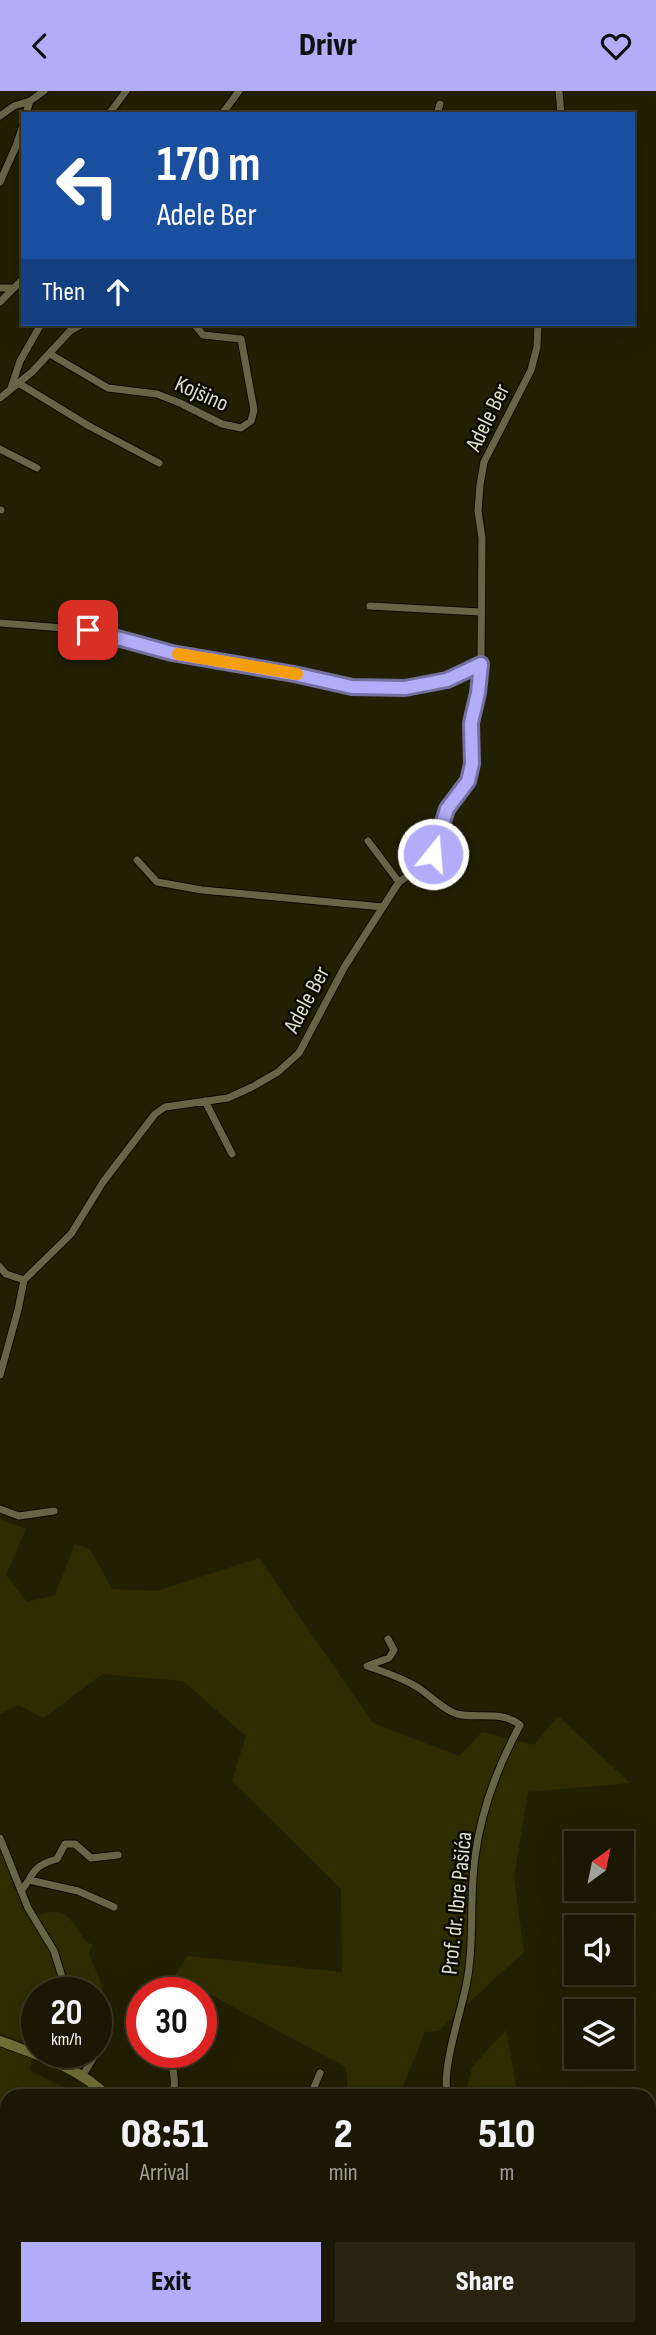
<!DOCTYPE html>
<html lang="en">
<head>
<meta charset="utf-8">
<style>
	body { margin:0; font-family:"Sofia Sans Condensed",sans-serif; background:#272511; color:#f1f3f6; height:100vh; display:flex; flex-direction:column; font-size:26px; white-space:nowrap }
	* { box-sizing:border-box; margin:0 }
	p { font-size:23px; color:#9fa099 }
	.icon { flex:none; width:38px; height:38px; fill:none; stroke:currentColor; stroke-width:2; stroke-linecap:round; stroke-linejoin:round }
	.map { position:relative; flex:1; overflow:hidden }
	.panel { position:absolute; left:0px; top:1998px; width:656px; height:247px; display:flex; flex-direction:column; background:#1a1802; border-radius:21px 21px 0 0; box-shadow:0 7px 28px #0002,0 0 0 2px #383724 }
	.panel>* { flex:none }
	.top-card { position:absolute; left:21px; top:21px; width:614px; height:214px; border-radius:0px; box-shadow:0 7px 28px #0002,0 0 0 2px #383724; background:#1a4fa0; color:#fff; overflow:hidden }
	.needle { width:46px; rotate:33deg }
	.tools { position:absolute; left:564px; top:1740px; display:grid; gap:14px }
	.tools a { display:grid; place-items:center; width:70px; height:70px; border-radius:0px; background:#1a1802; box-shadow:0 7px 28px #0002,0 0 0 2px #383724; font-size:35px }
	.speed { position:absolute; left:21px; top:1886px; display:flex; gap:14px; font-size:35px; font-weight:700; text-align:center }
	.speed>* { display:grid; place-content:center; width:91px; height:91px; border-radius:50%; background:#1a1802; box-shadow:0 7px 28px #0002,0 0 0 2px #383724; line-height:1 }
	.speed small { font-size:18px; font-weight:400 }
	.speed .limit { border:10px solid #d22; background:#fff; color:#111 }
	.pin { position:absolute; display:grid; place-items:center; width:60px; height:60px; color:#fff; margin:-30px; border-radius:14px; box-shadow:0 4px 10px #0006 }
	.me { position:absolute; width:77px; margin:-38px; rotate:17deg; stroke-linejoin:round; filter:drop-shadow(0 0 5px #0008) }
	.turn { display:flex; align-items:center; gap:24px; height:147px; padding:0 21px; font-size:32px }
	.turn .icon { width:91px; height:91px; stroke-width:2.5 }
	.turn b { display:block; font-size:49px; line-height:60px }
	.then { display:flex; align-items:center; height:66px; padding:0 21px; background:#0003; gap:14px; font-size:26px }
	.eta { display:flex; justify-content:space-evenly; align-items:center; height:119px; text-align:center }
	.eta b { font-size:42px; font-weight:800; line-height:49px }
	.button { display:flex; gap:14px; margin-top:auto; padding:14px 21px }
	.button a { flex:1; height:80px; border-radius:0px; background:#b3adf9; color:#111; font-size:28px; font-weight:800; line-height:80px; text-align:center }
	.button a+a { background:#272511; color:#f1f3f6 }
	header { display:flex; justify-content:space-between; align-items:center; height:91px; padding:0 21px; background:#b3adf9; color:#111; font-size:32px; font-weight:800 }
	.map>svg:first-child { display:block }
</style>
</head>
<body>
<header><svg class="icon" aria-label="back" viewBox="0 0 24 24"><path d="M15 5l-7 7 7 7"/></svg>Drivr<svg class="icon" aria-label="heart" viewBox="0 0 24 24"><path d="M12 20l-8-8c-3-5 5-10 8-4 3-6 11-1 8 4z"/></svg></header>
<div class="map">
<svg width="656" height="2244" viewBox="0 0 656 2244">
	<rect width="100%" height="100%" fill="#222003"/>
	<path fill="#2f2d00" d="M0,1428L26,1438L6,1484L27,1511L55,1504L75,1453L90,1458L112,1498L157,1500L259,1467L373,1632L459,1665L482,1641L534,1654L558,1625L630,1692L528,1701L514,1787L524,1861L438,1940L425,1941L404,1993L401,2005H348L346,1976L175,1885L187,1865L342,1881L341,1798L232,1690L246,1645L183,1590L102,1583L44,1627L18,1614L0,1623Z
		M0,1747L34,1826C40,1824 50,1820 56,1821C76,1824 77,1847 92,1854L89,1863C98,1886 111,1903 96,1926V1902H37V1955L0,1943Z
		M506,1939L518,2005H465L472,1976Z
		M0,1950L34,1962L29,1979L61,1995L76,2005L7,2006V2238H244L247,2244H0Z
		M406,2238H552V2244H410Z"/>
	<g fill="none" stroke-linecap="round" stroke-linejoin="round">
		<defs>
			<path id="street" d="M559,0L561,23
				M30,10L44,0
				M109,23L126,0
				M222,23L239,0
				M437,23L440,13
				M0,25L14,15L30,10L26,23
				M0,91L16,55L23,34
				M0,197H14
				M0,211L23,188
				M50,263L108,297L157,303L180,312L222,333L241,337L251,330L254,319L241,248L203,244L194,233
				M20,293L89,335L159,372
				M11,297L20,270L41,233
				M0,307L32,281L70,240L83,233
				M0,358L37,377
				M0,419H1
				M370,515L480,521
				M0,532L88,539L172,562L294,583L352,596L405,597L447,589L481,573
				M368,750L399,791
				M137,769L157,791L202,799L383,816
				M205,1010L232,1063
				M0,1176L6,1183L24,1189
				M0,1284L18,1219L24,1189L71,1143L103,1091L155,1023L165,1016L228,1007L252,996L278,981L299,962L345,875L399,791L421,776L433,763L447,718L468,690L472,673L471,632L478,602L481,573L482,447L478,420L480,394L484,371L531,279L537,256L538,233
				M0,1418L19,1425L54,1420
				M388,1548L394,1559L389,1567L367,1575C384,1581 401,1586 417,1596C429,1603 443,1619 457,1623C477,1628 502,1619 520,1634C498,1675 481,1719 475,1766C469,1808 475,1852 466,1895C461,1921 440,1982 448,2006
				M0,1747L28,1817L54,1860L67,1902
				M29,1789C35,1776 43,1772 57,1768L65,1753H75L91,1767L118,1764
				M21,1800L29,1789L78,1800L114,1816
				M83,1984L98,1959L96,1952
				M171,2006C179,1991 170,1977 172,1962
				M310,2006L320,1982
				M472,2238L475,2244"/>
			<path id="secondary" d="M0,1950C39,1965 78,1975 108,2006
				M244,2238L247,2244"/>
		</defs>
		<use href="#street" stroke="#0b0a00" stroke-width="9"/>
		<use href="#secondary" stroke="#0b0a00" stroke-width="11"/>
		<use href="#street" stroke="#666646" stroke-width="7"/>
		<use href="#secondary" stroke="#727038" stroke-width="10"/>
	</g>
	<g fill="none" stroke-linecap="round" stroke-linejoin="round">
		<defs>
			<path id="route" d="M88,539L172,562L294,583L352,596L405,597L447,589L481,573L478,602L471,632L472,673L468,690L447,718L433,763"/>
		</defs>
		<use href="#route" stroke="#7470a2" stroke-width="18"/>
		<use href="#route" stroke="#b3adf9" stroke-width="12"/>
		<path stroke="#f59e0b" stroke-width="12" d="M178,563L297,583"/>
	</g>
	<g text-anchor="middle" stroke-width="5" stroke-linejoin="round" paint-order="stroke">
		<g font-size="23" fill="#dedecd" stroke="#0a0a01">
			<text transform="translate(202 302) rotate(24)" y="8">Kojšino</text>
			<text transform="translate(487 326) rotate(-64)" y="8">Adele Ber</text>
			<text transform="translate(306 908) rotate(-62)" y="8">Adele Ber</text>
			<text transform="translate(456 1812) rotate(-84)" y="8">Prof. dr. Ibre Pašića</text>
		</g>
	</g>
</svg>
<div class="tools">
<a><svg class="needle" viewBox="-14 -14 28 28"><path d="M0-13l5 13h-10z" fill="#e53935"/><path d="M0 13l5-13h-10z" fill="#9fa099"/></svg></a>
<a><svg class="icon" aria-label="sound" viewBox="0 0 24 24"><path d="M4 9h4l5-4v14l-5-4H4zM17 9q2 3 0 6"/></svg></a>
<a><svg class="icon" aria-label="layers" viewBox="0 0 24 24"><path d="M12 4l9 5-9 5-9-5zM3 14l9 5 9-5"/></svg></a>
</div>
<div class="speed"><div>20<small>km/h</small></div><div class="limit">30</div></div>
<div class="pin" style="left:88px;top:539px;background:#d93025"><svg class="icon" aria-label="arrive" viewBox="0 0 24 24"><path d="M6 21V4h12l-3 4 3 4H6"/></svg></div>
<svg class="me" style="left:433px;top:763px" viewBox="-20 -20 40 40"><circle r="17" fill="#b3adf9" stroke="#fff" stroke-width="3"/><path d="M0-11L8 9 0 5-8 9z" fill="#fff"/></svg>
<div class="top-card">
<div class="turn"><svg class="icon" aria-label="left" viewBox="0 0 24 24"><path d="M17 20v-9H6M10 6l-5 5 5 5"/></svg><div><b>170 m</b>Adele Ber</div></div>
<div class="then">Then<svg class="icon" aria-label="ahead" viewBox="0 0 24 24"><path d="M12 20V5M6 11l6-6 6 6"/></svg></div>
</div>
<section class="panel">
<div class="eta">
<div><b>08:51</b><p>Arrival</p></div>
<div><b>2</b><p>min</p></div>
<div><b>510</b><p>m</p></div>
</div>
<div class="button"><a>Exit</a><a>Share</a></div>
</section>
</div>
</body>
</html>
